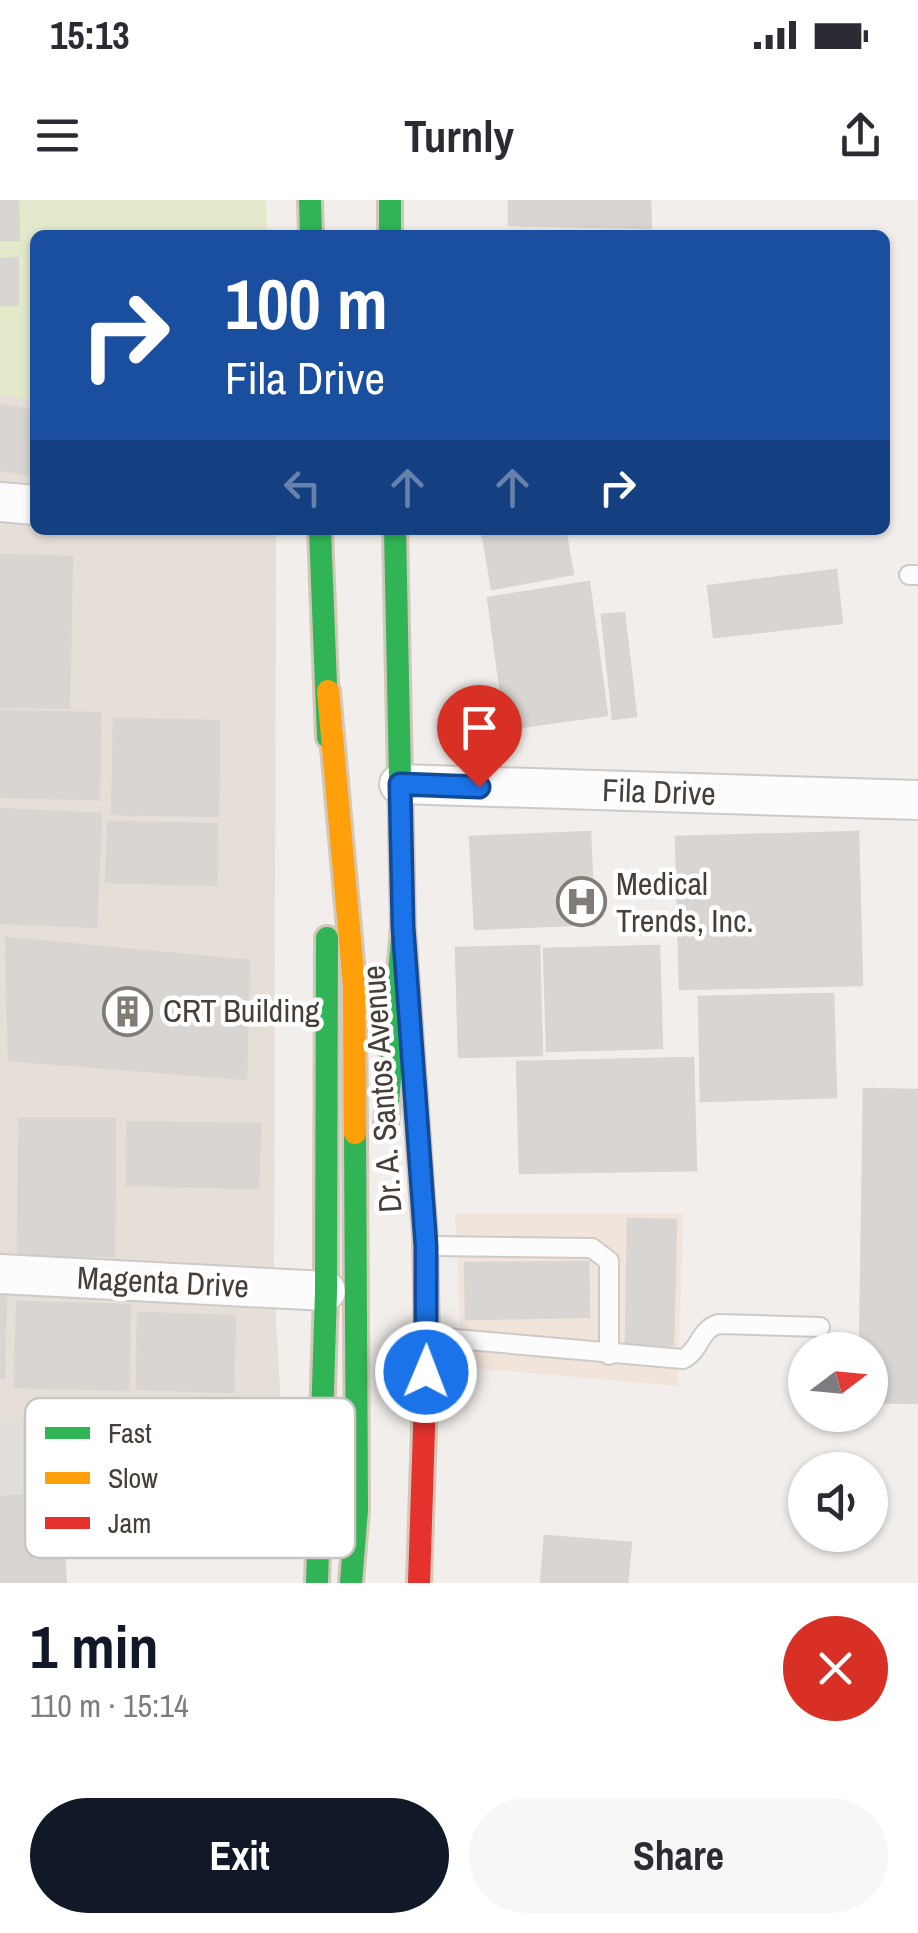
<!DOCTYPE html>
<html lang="en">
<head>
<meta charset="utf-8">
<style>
	body { margin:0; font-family:"Archivo Narrow",sans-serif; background:#f7f7f7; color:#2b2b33; height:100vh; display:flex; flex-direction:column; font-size:38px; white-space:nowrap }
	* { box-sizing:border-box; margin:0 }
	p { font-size:32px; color:#7c7c81 }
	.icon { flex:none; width:55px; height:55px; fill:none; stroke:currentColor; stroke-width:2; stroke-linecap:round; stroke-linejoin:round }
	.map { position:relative; height:1383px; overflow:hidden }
	.panel { display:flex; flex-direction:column; background:#fff; flex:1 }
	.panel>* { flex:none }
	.guide { position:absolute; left:30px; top:30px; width:860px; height:305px; border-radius:15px; box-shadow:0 2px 8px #0004; background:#1a4fa0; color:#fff; overflow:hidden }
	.needle { width:65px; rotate:74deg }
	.buttons { position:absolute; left:788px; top:1132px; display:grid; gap:20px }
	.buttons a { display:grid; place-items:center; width:100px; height:100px; border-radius:50%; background:#fff; box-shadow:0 2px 8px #0004; font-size:50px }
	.pin { position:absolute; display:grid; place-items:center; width:85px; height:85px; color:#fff; margin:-102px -42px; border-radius:50% 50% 50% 0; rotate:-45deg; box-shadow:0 0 10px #0007 }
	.pin .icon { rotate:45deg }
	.me { position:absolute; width:110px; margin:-55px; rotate:1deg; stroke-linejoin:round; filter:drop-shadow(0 0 8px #0008) }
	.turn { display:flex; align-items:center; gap:35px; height:210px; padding:0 30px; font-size:45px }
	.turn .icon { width:130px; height:130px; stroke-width:2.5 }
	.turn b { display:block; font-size:70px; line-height:85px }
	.lanes { display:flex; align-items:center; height:95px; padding:0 30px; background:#0003; justify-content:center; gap:50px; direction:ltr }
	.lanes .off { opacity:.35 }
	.round { display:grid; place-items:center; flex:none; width:105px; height:105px; border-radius:52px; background:#f7f7f7 }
	.summary { display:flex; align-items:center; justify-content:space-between; height:170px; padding:0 30px }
	h1 { font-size:60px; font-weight:800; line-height:75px; color:#111827 }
	.cta { display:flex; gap:20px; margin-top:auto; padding:20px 30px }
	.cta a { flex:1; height:115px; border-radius:60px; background:#111827; color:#fff; font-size:40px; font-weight:800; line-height:115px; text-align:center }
	.cta a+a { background:#f7f7f7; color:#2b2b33 }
	.status { display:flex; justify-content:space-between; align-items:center; height:70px; padding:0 50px; background:#fff; direction:ltr }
	.status svg { height:28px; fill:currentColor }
	header { display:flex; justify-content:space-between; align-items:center; height:130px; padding:0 30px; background:#fff; font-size:45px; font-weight:800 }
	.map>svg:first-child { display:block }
</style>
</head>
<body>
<div class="status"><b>15:13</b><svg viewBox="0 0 49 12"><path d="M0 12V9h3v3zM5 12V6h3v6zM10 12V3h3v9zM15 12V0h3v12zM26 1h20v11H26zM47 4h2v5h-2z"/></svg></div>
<header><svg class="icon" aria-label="menu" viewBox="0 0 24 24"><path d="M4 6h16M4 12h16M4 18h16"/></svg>Turnly<svg class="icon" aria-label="share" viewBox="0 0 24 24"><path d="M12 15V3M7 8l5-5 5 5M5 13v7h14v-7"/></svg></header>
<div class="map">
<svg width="918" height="1383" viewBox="0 0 918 1383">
	<rect width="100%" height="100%" fill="#f1eeeb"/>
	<path fill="#e5dfd8" d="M0,194L35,200V330H276L274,1088L283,1236L0,1220Z"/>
	<path fill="#f0e4db" d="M455,1014H683L678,1186L462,1167Z"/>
	<path fill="#e1ddd9" d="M0,1220L283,1236L288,1304L0,1310Z"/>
	<path fill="#e3eacc" d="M0,0H266L267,35H35V200L0,194Z"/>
	<path fill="#d9d5d2" stroke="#d9d5d1" stroke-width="2.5" d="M0,0H18L19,40H0Z
		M509,0H650L651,28L509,25Z
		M18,58V105H0V59Z
		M0,205L35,211V275L0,270Z
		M482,330H565L573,374L492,389Z
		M0,355L72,357L69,508L0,507Z
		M836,370L842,423L714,437L708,386Z
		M589,382L607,515L506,529L488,398Z
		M624,413L636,516L613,519L602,415Z
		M0,511L100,513L99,599L0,597Z
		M114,519L219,521L218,616L112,614Z
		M0,609L101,614L96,727L0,723Z
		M108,622L217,624L216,685L106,682Z
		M590,632L594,724L475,729L470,637Z
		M858,632L862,785L680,789L676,637Z
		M6,738L249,761L246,879L9,860Z
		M539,746L542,855L459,857L456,748Z
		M659,746L662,848L547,851L544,749Z
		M833,794L836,897L701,901L699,797Z
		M693,858L696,970L520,973L517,862Z
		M864,889L918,890V1203L870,1202V1150H860Z
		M19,919H115L114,1056L18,1055Z
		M128,922L260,924L258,988L127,985Z
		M628,1019L676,1020L673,1145L626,1144Z
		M588,1062L589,1117L466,1119L465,1063Z
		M0,1095H6L4,1178L0,1177Z
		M17,1102L130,1105L128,1190L15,1187Z
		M138,1113L235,1116L233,1192L137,1189Z
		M60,1293L66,1383H0V1297Z
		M545,1336L631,1343L627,1383H541Z"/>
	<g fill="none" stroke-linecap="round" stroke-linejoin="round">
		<defs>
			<path id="lane" d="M909,375H918
				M433,1046L592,1048L609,1061V1155
				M433,1137L683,1159C700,1151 699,1130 718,1124L820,1127"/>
			<path id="street" d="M0,302L35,305
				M399,584L918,600
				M0,1074L326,1091"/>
			<path id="fast" d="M310,0L311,35
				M390,0V35
				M320,330L328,537
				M395,330L403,727L425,1037
				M386,925L403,727
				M317,1383L326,1091L327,738
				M351,1383L357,1309L355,933"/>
			<path id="slow" d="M328,491L354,785L355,933"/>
			<path id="jam" d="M419,1383L427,1137L425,1037"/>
		</defs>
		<use href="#lane" stroke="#cdcac7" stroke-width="22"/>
		<use href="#street" stroke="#cdcac7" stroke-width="42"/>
		<use href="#fast" stroke="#d3c7b9" stroke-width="28"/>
		<use href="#slow" stroke="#d3c7b9" stroke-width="28"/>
		<use href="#jam" stroke="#d3c7b9" stroke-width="28"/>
		<use href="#lane" stroke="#fdfcfc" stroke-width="18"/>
		<use href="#street" stroke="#fdfcfc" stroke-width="38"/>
		<use href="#fast" stroke="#30b455" stroke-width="22"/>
		<use href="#slow" stroke="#ff9f0a" stroke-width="22"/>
		<use href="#jam" stroke="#e5322d" stroke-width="22"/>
	</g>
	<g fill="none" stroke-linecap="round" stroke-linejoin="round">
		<defs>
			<path id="route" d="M426,1172V1046L403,727L400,584L479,587"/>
		</defs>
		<use href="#route" stroke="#114b97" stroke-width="25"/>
		<use href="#route" stroke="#1a73e8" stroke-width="18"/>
	</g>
	<defs>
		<symbol id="hospital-ring" viewBox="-11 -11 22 22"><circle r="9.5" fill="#fff" stroke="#827c76" stroke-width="1.5"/><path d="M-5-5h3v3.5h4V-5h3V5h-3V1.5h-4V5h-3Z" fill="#827c76"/></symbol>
		<symbol id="building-ring" viewBox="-11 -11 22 22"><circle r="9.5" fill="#fff" stroke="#827c76" stroke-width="1.5"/><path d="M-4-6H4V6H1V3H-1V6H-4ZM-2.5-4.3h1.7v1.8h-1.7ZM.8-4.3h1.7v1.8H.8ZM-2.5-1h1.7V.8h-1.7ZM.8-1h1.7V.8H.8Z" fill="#827c76"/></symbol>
	</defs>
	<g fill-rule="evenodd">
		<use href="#hospital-ring" x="554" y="674" width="55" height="55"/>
		<use href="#building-ring" x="100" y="784" width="55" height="55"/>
	</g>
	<g text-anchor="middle" stroke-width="9" stroke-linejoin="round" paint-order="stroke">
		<g font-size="32" fill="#473e37" stroke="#fff">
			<text transform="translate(659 592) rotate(2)" y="11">Fila Drive</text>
			<text transform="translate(382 889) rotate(-94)" y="11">Dr. A. Santos Avenue</text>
			<text transform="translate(163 1082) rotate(3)" y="11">Magenta Drive</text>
		</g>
		<g font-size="32" fill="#473e37" stroke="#fff" text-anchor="start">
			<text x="616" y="695">Medical<tspan x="616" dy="37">Trends, Inc.</tspan></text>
			<text x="163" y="822">CRT Building</text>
		</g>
	</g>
	<rect x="25" y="1198" width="330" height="160" rx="15" fill="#fff" stroke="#c8c5c3" stroke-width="2.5"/>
	<rect x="45" y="1227" width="45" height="12" fill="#30b455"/>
	<rect x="45" y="1272" width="45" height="12" fill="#ff9f0a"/>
	<rect x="45" y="1317" width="45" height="12" fill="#e5322d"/>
	<g font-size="28" fill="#473e37">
		<text x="108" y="1243">Fast</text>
		<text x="108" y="1288">Slow</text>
		<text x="108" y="1333">Jam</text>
	</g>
</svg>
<div class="buttons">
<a><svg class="needle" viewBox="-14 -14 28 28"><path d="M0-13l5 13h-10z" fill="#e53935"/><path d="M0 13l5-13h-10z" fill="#7c7c81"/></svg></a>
<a><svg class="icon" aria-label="sound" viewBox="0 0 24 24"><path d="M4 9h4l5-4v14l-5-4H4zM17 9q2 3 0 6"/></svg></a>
</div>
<div class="pin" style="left:479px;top:587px;background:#d93025"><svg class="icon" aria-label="arrive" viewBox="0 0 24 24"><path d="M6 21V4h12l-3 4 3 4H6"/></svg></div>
<svg class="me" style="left:426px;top:1172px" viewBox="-20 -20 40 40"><circle r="17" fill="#1a73e8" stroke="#fff" stroke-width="3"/><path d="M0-11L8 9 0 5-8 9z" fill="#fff"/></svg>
<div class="guide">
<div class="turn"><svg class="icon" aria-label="right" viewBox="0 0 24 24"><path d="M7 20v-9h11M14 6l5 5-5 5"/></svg><div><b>100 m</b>Fila Drive</div></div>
<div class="lanes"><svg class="icon off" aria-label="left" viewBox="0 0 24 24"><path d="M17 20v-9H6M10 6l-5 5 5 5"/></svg><svg class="icon off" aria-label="ahead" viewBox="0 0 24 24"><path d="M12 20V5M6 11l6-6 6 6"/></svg><svg class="icon off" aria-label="ahead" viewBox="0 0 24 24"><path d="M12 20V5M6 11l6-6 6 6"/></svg><svg class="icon" aria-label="right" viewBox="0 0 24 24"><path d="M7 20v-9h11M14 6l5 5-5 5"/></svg></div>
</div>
</div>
<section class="panel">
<div class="summary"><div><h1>1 min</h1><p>110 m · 15:14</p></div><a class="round" style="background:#d93025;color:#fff"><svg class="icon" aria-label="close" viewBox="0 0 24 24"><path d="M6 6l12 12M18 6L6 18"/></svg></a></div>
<div class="cta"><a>Exit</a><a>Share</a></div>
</section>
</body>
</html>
